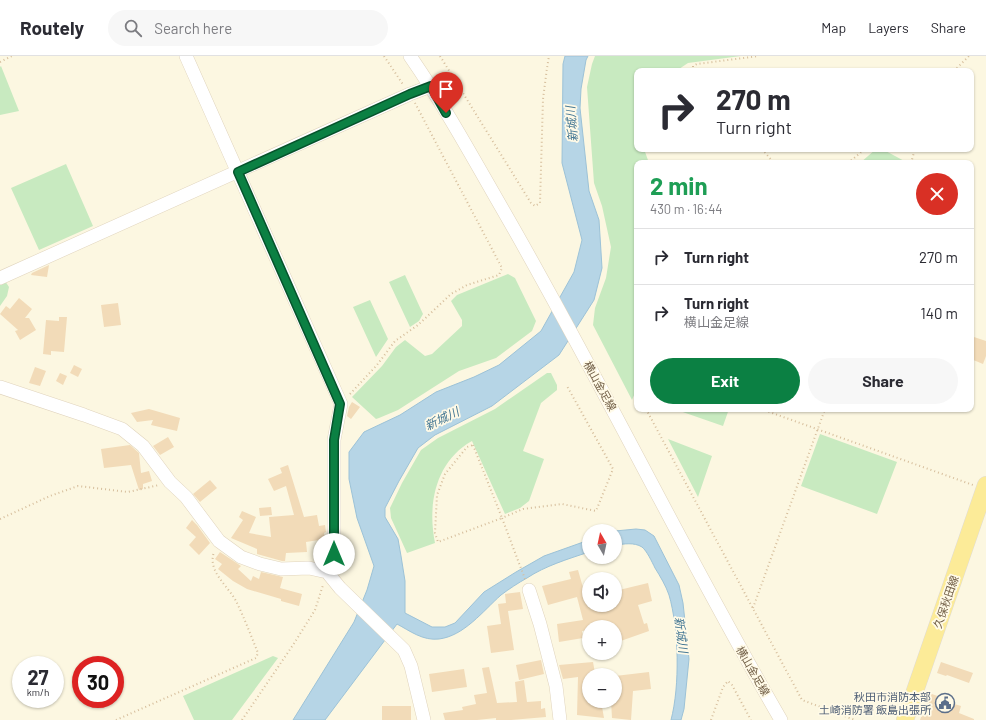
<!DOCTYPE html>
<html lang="en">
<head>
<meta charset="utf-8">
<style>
	body { margin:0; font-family:Barlow,"Noto Sans JP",sans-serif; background:#f7f7f7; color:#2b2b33; height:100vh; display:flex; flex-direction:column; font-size:15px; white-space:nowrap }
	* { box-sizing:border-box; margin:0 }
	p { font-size:13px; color:#7c7c81 }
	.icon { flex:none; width:22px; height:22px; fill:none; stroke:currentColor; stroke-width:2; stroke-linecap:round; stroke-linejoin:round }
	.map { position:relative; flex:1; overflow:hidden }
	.details { position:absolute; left:634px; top:104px; width:340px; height:252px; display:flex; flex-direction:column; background:#fff; border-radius:8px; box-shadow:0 1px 3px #0004 }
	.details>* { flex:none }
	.banner { position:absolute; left:634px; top:12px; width:340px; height:84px; border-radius:8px; box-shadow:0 1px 3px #0004; background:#fff; color:#2b2b33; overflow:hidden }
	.needle { width:26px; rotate:351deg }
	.fabs { position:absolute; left:582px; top:468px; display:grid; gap:8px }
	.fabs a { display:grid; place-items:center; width:40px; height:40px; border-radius:50%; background:#fff; box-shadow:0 1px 3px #0004; font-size:20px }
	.speed { position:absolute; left:12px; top:600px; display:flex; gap:8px; font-size:20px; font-weight:700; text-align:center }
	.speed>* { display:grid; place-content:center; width:52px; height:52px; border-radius:50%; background:#fff; box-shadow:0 1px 3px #0004; line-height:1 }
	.speed small { font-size:10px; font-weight:400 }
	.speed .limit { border:6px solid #d22; background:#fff; color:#111 }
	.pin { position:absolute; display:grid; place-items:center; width:34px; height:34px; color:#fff; margin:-41px -17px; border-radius:50% 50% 50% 0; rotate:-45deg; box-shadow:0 0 4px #0007 }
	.pin .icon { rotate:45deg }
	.me { position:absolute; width:44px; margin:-22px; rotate:0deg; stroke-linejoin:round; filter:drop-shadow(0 0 3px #0008) }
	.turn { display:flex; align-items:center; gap:14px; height:84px; padding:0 16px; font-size:18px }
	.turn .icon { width:52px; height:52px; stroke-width:2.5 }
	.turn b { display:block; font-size:28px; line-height:34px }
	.round { display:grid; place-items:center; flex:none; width:42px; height:42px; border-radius:21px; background:#f7f7f7 }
	.overview { display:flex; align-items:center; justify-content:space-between; height:68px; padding:0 16px }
	h1 { font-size:24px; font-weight:700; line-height:30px; color:#1e9e55 }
	.action { display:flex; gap:8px; margin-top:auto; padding:8px 16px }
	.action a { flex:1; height:46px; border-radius:24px; background:#0b8043; color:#fff; font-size:16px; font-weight:700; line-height:46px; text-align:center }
	.action a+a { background:#f7f7f7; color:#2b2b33 }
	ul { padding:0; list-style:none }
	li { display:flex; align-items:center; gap:12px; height:56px; padding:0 16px; border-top:1px solid #e1e1e2 }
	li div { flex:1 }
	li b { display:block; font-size:15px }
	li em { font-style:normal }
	header { display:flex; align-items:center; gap:24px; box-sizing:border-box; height:56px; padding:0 20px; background:#fff; border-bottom:1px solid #e1e1e2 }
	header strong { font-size:19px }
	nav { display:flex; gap:22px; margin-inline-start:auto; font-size:14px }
	.search { width:280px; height:36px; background:#f7f7f7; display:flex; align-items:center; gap:10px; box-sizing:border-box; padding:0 14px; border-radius:22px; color:#7c7c81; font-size:15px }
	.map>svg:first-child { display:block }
</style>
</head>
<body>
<header>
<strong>Routely</strong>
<div class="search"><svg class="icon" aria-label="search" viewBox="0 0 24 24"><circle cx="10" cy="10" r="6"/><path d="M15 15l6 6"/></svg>Search here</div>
<nav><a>Map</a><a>Layers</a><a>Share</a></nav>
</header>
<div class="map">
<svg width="986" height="664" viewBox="0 0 986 664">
	<rect width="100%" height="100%" fill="#fcf7e1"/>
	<path fill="#c8eac0" d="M595,0H741L688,7L676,15H637V93H644L649,107H637V332L632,344L593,269L595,252L606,222L611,191L602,150L594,127L587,31L592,8Z
		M1,10L19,55L0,59V11Z
		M876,93H882L908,107H860Z
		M66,108L93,170L39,194L11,132Z
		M508,218L515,222L536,265L532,275L496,302L459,315L398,354L379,362L376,363L352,341L382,310L396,291L405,284L425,300L432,298L462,270V264L451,245L457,239Z
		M405,219L423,258L419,265L410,271L389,226Z
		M5,225L9,231L7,240L0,250V228Z
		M370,244L388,283L376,301L353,251Z
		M547,317H551L557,329V334L541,347L523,395L544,403L529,445L520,452L505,458L472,385C436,405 427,448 435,487L407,497L391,462L390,452L402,427L421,394L438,382L495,353Z
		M674,353H729L723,370Z
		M820,378L897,406L877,458L801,430Z
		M668,383L712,400L698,441Z
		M273,600L278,602L232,664H194L183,640Z"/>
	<path fill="#b6d5e6" stroke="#9cc2d7" d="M565,0H588L586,4L581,33L580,52L589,135L599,164L602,212L594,244L559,299L492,350L435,379L418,392L399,425L385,452V461L398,483L401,500L405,525V557L432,571H445L455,567L484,536L516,516L544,500L589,484V496C568,503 545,510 527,522C518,527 509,533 501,539C483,555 464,580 439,583C423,585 410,575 397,568L325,664H293L354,566L367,534L374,510L357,462L349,423V396L364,376L400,359L436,336L474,321L499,309L541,275L574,216L582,184L562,107L563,8Z
		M636,473L645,474L654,480L679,529L683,547L689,603L684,653L681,664H671C680,630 679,573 669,539C666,530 660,520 655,512C652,506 647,495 642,491C634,486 624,488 615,489V475Z"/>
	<path fill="#f2dbb8" d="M49,209L47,221L31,219L32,217Z
		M19,242L32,253L25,262H29L36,274L20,284L15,275L18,274L0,258L6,250L10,253Z
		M118,247L121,269L104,271L101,249Z
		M59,261H67L64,296L51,295V299L43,298L46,264L59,265Z
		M971,280L986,285V300L983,308L971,303Z
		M74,309L82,313L78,321L70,317Z
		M35,311L46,315L40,330L29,327Z
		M60,317L67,320L63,329L56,325Z
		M352,346L360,351L351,363L347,360L349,351Z
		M149,353L180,362L177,375L151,369L153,364L137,366L131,357Z
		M168,381L174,391L160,399L153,390Z
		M130,389L139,397L141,417L149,415L152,425L143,428V433L139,434L131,409L104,412L101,393Z
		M288,409L304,461L317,459L319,470L325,469L326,476L324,477L325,483L306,486L307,496L286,497L285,505H282L257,498V493L231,482L243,464L239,461L242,455L256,461L249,477L271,481L269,461L294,459L286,430L274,435L268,423L282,417L280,412Z
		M210,424L217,432L200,446L193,438Z
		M271,451L272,459L260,460L259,452Z
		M192,464L197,469L210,487L199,499L189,489L196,481L186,472Z
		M220,496L241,510L238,513L251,525L253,520L259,523L261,516L283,521L280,532L302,538L299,550L281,545V543L247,533L233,525L218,513L222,508L215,503Z
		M578,514L584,535L587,534L589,549H591L592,553L615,549V535L648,527L652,545L638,549L644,568L647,567L649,575L615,587V568L602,571H589V574L582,575L583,582L559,586L557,568L583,564L577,541L548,549L542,530L571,523L569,516Z
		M520,536L523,553L508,555L514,594L491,597L487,570L501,568L498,548L506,547L505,538Z
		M541,604L544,618L519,624L516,609Z
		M593,606L595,617L589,618V645H601L604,662L577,659L578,621L563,623L559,609Z
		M941,606L973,617L969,627L947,619L946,620L937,617Z
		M489,611L497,647L517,646L515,626L524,624L527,646L541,645V653L545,652L546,661L511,664H496V662L477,664H445L443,657L463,654L462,651L476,648L474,639L487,637L482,612Z
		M464,613L467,631L432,636L429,618Z
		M649,616L651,633L633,635L631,664L612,662L611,645H615V620Z
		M929,637L949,644L948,646L961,650L959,657L974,663V664H920Z
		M382,650H411V664H382Z"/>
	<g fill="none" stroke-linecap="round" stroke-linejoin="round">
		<defs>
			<path id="minor" d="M186,0L341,348L334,384V498L327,516
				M410,0C444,49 473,102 503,154C600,322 684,497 781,664
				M0,222L410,38L431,30
				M0,331L84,359L122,373L143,390L170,426L186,441L219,485L241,501L260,508L281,513L309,512L327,516L340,532L404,594L411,610L424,664
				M529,534L540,568L556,630L560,664"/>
			<path id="major" d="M905,664L986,429"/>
		</defs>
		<use href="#minor" stroke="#e0d4bd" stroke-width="14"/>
		<use href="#major" stroke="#e0dcd7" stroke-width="18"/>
		<path stroke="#d6be9c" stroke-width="2" stroke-dasharray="1 3" stroke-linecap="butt" d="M384,0L404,30
			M440,0L531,147L535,150L540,147L543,43L547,12L549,0
			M0,6L12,0
			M693,15V10L697,8L759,0
			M954,15L969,0
			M762,93L774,107
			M848,107L865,93
			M911,107L915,93
			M350,338L377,309L395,285L418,269L451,238L467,229L499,219L502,212L415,47
			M646,353L802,644L855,664
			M761,353L973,429
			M473,389L502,462L438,486L435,477L437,439L445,418L467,391Z
			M0,463L50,440L78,430L128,436L159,429
			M525,523L502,462L523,453L562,448L596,455L613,413L567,330
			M753,552L825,353
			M116,664L256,602L258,597C251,580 244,561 236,545C228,530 207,515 214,496
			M242,664L293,589L315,554L323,529
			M711,664L723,631L728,625L732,629L751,664"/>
		<use href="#minor" stroke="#fff" stroke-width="13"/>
		<use href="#major" stroke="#fceb98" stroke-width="17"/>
	</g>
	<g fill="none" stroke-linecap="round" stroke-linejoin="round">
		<defs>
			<path id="route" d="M334,498V384L340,348L238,116L410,38L431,30L446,57"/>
		</defs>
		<use href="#route" stroke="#07532c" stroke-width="10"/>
		<use href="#route" stroke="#0b8043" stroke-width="7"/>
	</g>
	<defs>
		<symbol id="civic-ring" viewBox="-11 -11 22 22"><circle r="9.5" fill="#fffae7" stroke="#5c6f8a" stroke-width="1.5"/><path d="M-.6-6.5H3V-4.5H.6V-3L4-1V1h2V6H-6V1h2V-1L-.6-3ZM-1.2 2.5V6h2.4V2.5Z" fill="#5c6f8a"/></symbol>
	</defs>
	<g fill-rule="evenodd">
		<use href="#civic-ring" x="934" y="636" width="22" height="22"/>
	</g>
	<g text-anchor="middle" stroke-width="3.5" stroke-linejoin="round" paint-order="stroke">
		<g font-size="11" fill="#736048" stroke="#fffae7">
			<text transform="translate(600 330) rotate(61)" y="4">横山金足線</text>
			<text transform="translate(946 546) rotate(-71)" y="4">久保秋田線</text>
			<text transform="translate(753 615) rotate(60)" y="4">横山金足線</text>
		</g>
		<g font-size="11" fill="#4e5e75" stroke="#fffae7" text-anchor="end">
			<text x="931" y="645">秋田市消防本部<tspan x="931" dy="13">土崎消防署 飯島出張所</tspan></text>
		</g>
		<g font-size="12" font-style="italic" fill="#477995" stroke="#fffae7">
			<text transform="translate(572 68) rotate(-95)" y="4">新城川</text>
			<text transform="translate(442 363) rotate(-26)" y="4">新城川</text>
			<text transform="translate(681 579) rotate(83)" y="4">新城川</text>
		</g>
	</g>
</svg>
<div class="fabs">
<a><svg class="needle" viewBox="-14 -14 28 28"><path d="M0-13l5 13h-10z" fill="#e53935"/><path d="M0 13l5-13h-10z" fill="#7c7c81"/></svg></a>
<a><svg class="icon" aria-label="sound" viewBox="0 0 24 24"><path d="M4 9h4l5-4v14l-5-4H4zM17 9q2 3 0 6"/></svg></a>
<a>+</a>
<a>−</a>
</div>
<div class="speed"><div>27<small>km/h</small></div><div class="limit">30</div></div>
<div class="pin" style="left:446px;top:57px;background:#d93025"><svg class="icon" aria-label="arrive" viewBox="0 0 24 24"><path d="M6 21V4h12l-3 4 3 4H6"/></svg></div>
<svg class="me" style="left:334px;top:498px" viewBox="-20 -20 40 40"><circle r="19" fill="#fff"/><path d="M0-13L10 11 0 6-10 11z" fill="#0b8043"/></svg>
<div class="banner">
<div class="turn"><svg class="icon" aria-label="right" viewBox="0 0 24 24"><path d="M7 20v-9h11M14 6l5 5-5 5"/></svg><div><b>270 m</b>Turn right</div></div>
</div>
<section class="details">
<div class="overview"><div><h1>2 min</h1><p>430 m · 16:44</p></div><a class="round" style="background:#d93025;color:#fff"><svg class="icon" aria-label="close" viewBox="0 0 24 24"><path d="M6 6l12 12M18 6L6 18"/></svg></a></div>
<ul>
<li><svg class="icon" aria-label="right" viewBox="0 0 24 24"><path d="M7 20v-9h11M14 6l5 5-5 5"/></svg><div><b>Turn right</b></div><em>270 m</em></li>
<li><svg class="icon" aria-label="right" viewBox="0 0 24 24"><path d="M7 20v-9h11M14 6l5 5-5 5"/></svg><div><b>Turn right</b><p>横山金足線</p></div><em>140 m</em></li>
</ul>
<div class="action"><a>Exit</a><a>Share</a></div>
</section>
</div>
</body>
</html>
